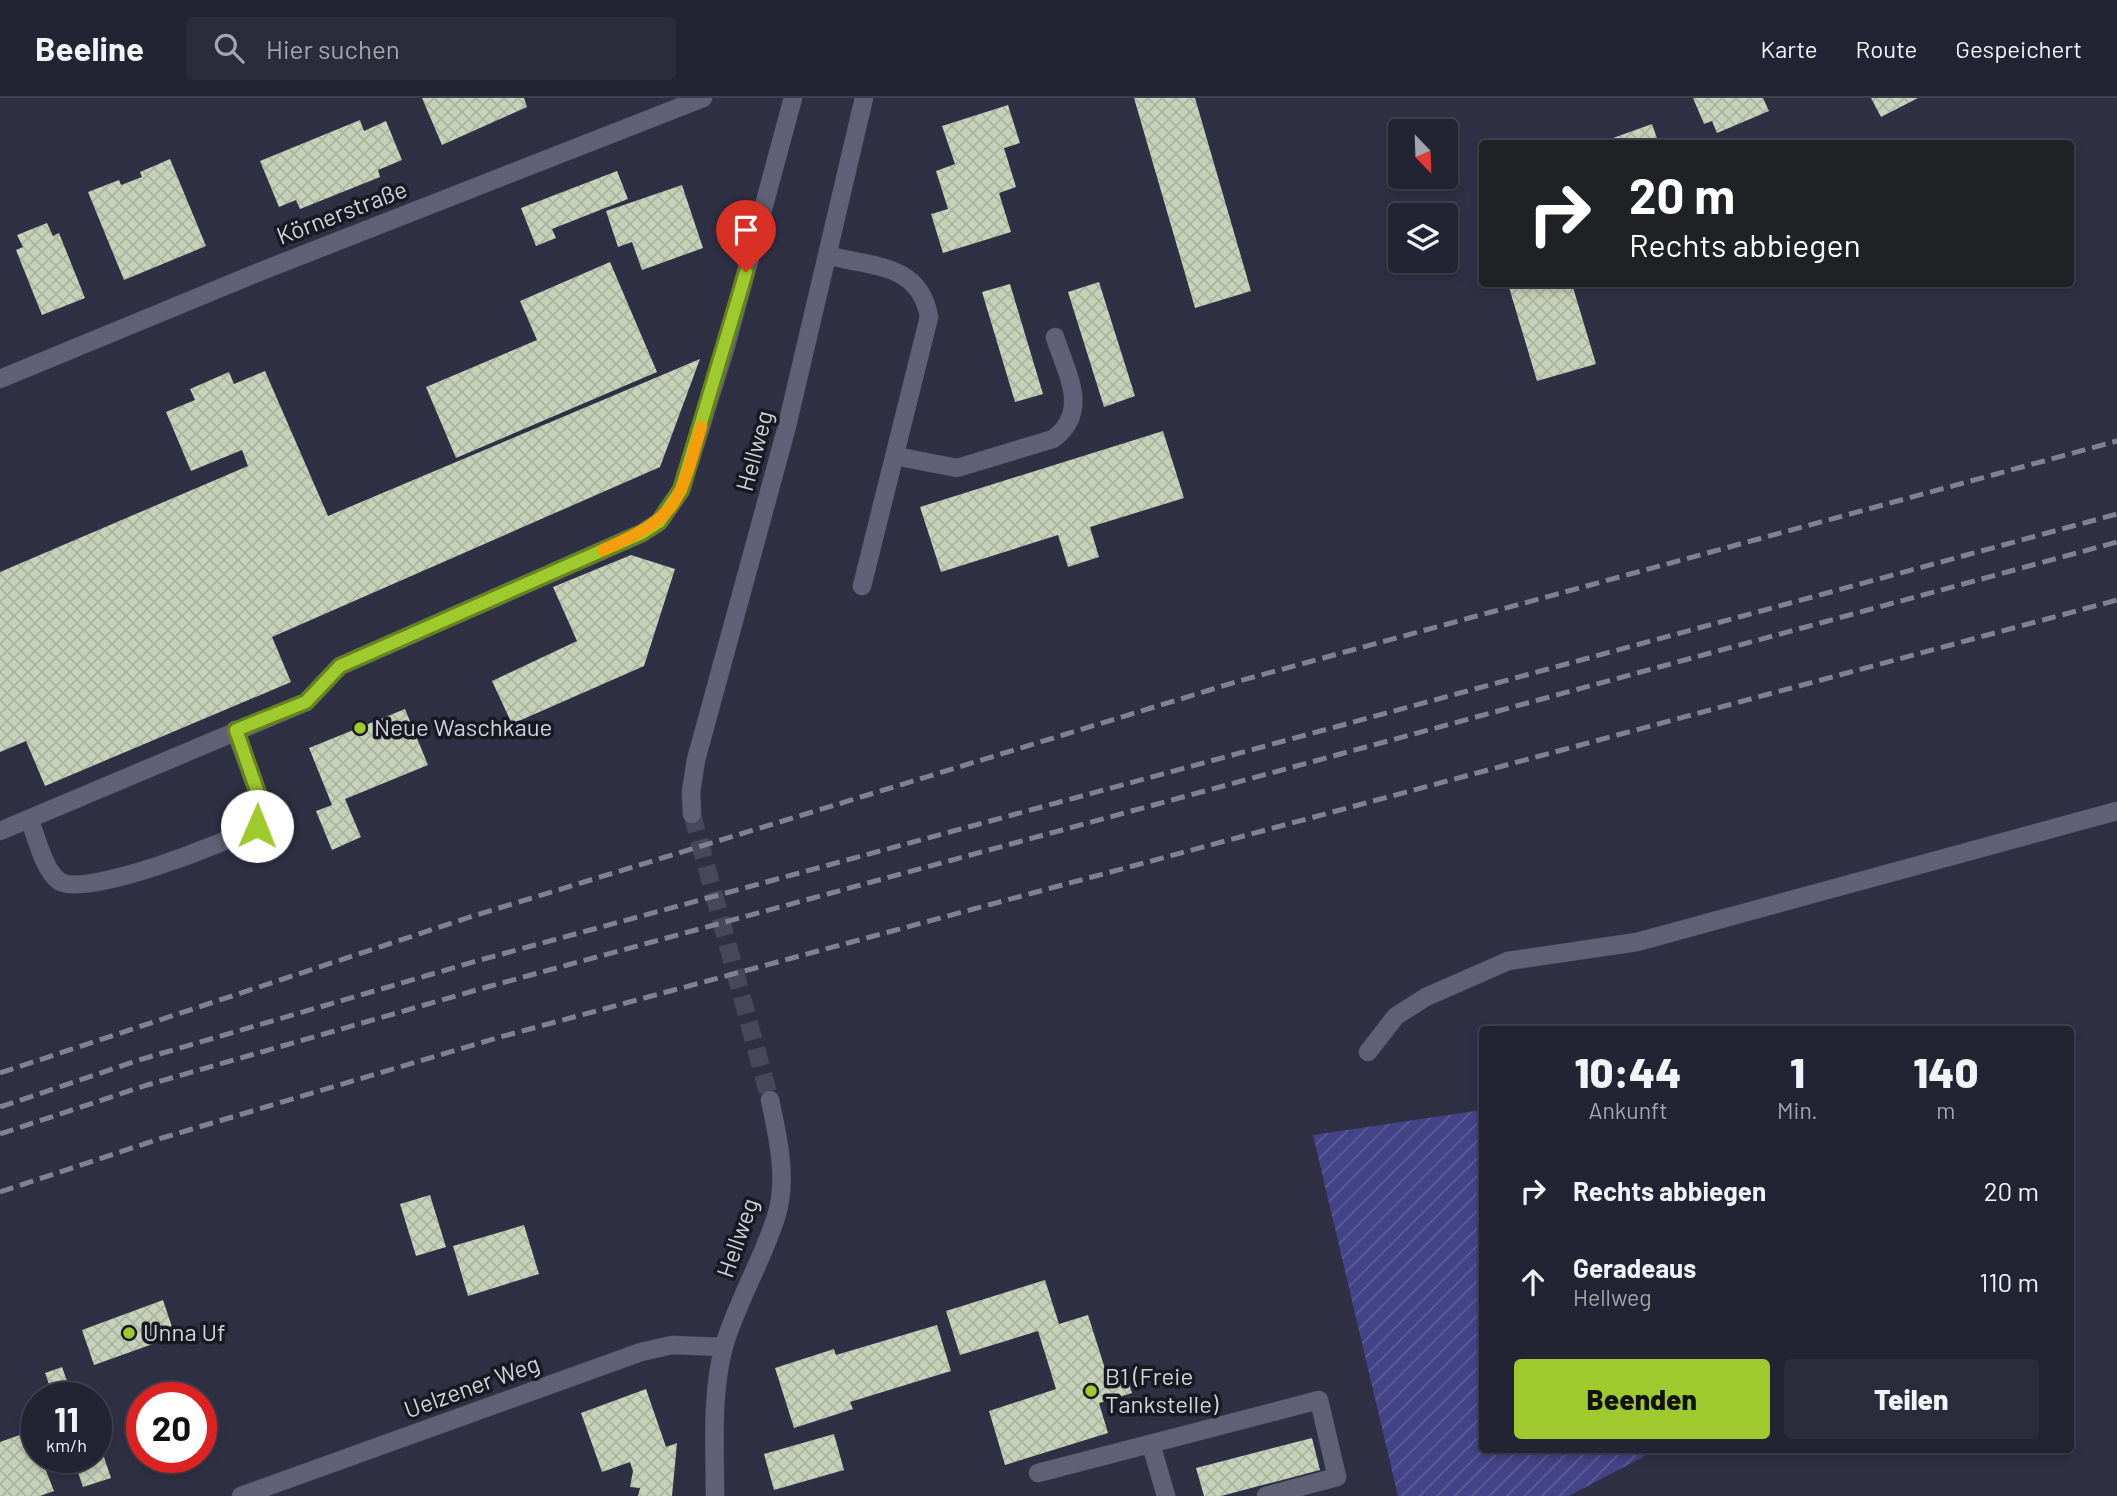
<!DOCTYPE html>
<html lang="de">
<head>
<meta charset="utf-8">
<style>
	body { margin:0; font-family:Barlow,sans-serif; background:#2b2c3b; color:#f1f3f6; height:100vh; display:flex; flex-direction:column; font-size:26px; white-space:nowrap }
	* { box-sizing:border-box; margin:0 }
	p { font-size:23px; color:#a3a4ac }
	.icon { flex:none; width:38px; height:38px; fill:none; stroke:currentColor; stroke-width:2; stroke-linecap:round; stroke-linejoin:round }
	.map { position:relative; flex:1; overflow:hidden }
	.details { position:absolute; left:1479px; top:928px; width:595px; height:427px; display:flex; flex-direction:column; background:#232433; border-radius:7px; box-shadow:0 4px 10px #0003,0 0 0 2px #40414e }
	.details>* { flex:none }
	.top-card { position:absolute; left:1479px; top:42px; width:595px; height:147px; border-radius:7px; box-shadow:0 4px 10px #0003,0 0 0 2px #40414e; background:#202124; color:#fff; overflow:hidden }
	.needle { width:46px; rotate:157deg }
	.fabs { position:absolute; left:1388px; top:21px; display:grid; gap:14px }
	.fabs a { display:grid; place-items:center; width:70px; height:70px; border-radius:7px; background:#232433; box-shadow:0 4px 10px #0003,0 0 0 2px #40414e; font-size:35px }
	.speed { position:absolute; left:21px; top:1284px; display:flex; gap:14px; font-size:35px; font-weight:700; text-align:center }
	.speed>* { display:grid; place-content:center; width:91px; height:91px; border-radius:50%; background:#232433; box-shadow:0 4px 10px #0003,0 0 0 2px #40414e; line-height:1 }
	.speed small { font-size:18px; font-weight:400 }
	.speed .limit { border:10px solid #d22; background:#fff; color:#111 }
	.pin { position:absolute; display:grid; place-items:center; width:60px; height:60px; color:#fff; margin:-72px -30px; border-radius:50% 50% 50% 0; rotate:-45deg; box-shadow:0 0 7px #0007 }
	.pin .icon { rotate:45deg }
	.me { position:absolute; width:77px; margin:-38px; rotate:1deg; stroke-linejoin:round; filter:drop-shadow(0 0 5px #0008) }
	.turn { display:flex; align-items:center; gap:24px; height:147px; padding:0 35px; font-size:32px }
	.turn .icon { width:91px; height:91px; stroke-width:2.5 }
	.turn b { display:block; font-size:49px; line-height:60px }
	.eta { display:flex; justify-content:space-evenly; align-items:center; height:119px; text-align:center }
	.eta b { font-size:42px; font-weight:800; line-height:49px }
	.button { display:flex; gap:14px; margin-top:auto; padding:14px 35px }
	.button a { flex:1; height:80px; border-radius:7px; background:#9eca2e; color:#111; font-size:28px; font-weight:800; line-height:80px; text-align:center }
	.button a+a { background:#2b2c3b; color:#f1f3f6 }
	ul { padding:0; list-style:none }
	li { display:flex; align-items:center; gap:21px; height:91px; padding:0 35px }
	li div { flex:1 }
	li b { display:block; font-size:26px }
	li em { font-style:normal }
	header { display:flex; align-items:center; gap:42px; box-sizing:border-box; height:98px; padding:0 35px; background:#232433; border-bottom:2px solid #40414e }
	header strong { font-size:33px }
	nav { display:flex; gap:38px; margin-inline-start:auto; font-size:24px }
	.search { width:490px; height:63px; background:#2b2c3b; display:flex; align-items:center; gap:18px; box-sizing:border-box; padding:0 24px; border-radius:7px; color:#a3a4ac; font-size:26px }
	.map>svg:first-child { display:block }
</style>
</head>
<body>
<header>
<strong>Beeline</strong>
<div class="search"><svg class="icon" aria-label="search" viewBox="0 0 24 24"><circle cx="10" cy="10" r="6"/><path d="M15 15l6 6"/></svg>Hier suchen</div>
<nav><a>Karte</a><a>Route</a><a>Gespeichert</a></nav>
</header>
<div class="map">
<svg width="2117" height="1398" viewBox="0 0 2117 1398">
	<defs>
		<pattern id="garden-furrows" width="10" height="10" patternUnits="userSpaceOnUse" patternTransform="scale(1.75)"><rect width="10" height="10" fill="#444387"/><path d="M-1 1l2-2M0 10L10 0M9 11l2-2" fill="none" stroke="#5e5d98"/></pattern>
		<pattern id="building-cross-hatch" width="8" height="8" patternUnits="userSpaceOnUse" patternTransform="scale(1.75)"><rect width="8" height="8" fill="#c7d0b8"/><path d="M0 0l8 8M0 8l8-8" fill="none" stroke="#acb3a1"/></pattern>
	</defs>
	<rect width="100%" height="100%" fill="#2f3044"/>
	<path fill="url(#garden-furrows)" d="M1482,1012V1351H1658L1569,1398H1398L1313,1037Z"/>
	<path fill="url(#building-cross-hatch)" d="M422,0H524L527,9L442,47Z
		M1134,0H1195L1251,193L1195,210Z
		M1693,0H1763L1769,13L1717,35L1712,23L1704,26Z
		M1871,0H1918L1881,19Z
		M1008,7L1020,45L1004,50L1016,89L999,95L1011,134L943,155L931,116L948,111L936,73L955,66L942,28Z
		M360,22L364,33L386,23L402,62L378,72L380,79L300,111L296,102L279,109L260,63Z
		M1652,26L1659,46H1599V45Z
		M170,61L206,148L124,182L88,94L119,82L121,87L142,79L140,74Z
		M617,73L628,101L552,131L556,140L536,148L521,110Z
		M682,87L703,150L642,172L632,144L618,149L606,113Z
		M47,125L53,138L59,135L85,200L42,217L16,152L23,149L17,137Z
		M610,164L657,274L456,360L426,289L537,242L520,203Z
		M1099,184L1135,298L1104,309L1068,194Z
		M1010,186L1043,296L1015,304L982,194Z
		M1508,186H1572L1596,266L1537,283Z
		M700,261L660,369L272,539L291,584L45,688L26,643L0,654V474L248,368L242,352L191,373L166,314L195,302L190,291L229,274L234,286L265,273L328,418Z
		M1163,333L1184,400L1090,429L1099,459L1068,469L1058,437L941,474L920,409Z
		M631,457L675,471L644,568L512,626L492,583L577,543L553,489Z
		M405,611L428,667L345,701L361,739L332,752L316,713L332,707L309,650Z
		M430,1097L446,1149L416,1158L400,1106Z
		M524,1127L539,1176L468,1198L453,1148Z
		M1045,1182L1059,1226L1088,1217L1107,1277L1124,1271L1132,1295L1099,1305L1108,1335L1005,1367L989,1313L1056,1291L1038,1233L960,1257L946,1213Z
		M163,1202L175,1238L94,1267L82,1232Z
		M937,1227L951,1273L850,1304L853,1311L794,1330L775,1270L834,1251L836,1257Z
		M62,1269L72,1297L82,1293L85,1300H54L45,1275Z
		M646,1291L666,1349L677,1345L672,1398H638L640,1390L630,1389L633,1373L630,1364L602,1374L581,1315Z
		M31,1333L37,1349V1360H41L54,1393L40,1398H0V1344Z
		M834,1336L844,1372L774,1392L764,1356Z
		M97,1338L111,1380L83,1389L73,1360H96Z
		M1312,1340L1320,1372L1221,1398H1204L1196,1370Z"/>
	<g fill="none" stroke-linecap="round" stroke-linejoin="round">
		<path stroke="#47485b" stroke-width="18" stroke-dasharray="18 9" stroke-linecap="butt" d="M692,716L770,1002"/>
		<defs>
			<path id="service" d="M830,158C874,169 920,166 929,219L862,488
				M895,358L957,370L1053,341C1091,313 1066,275 1055,239
				M29,721C37,739 43,771 59,783C84,801 228,744 257,728L262,714L261,703L235,632
				M0,733L306,604L340,568L642,435L659,424L681,392L726,248
				M1368,954L1396,918L1426,899L1508,863L1637,844L2117,713
				M1151,1346L1166,1398
				M1038,1375L1319,1302L1337,1379L1266,1398"/>
			<path id="minor" d="M726,248L793,0
				M0,281L259,174L703,0"/>
			<path id="tertiary" d="M692,716L691,694L696,662L786,332L864,0
				M241,1398L641,1254L672,1247L724,1249
				M715,1398C715,1349 711,1296 724,1248C737,1204 762,1163 776,1119C788,1082 778,1039 770,1002"/>
		</defs>
		<use href="#service" stroke="#4b4c5c" stroke-width="19"/>
		<use href="#minor" stroke="#4b4c5c" stroke-width="19"/>
		<use href="#tertiary" stroke="#4b4c5c" stroke-width="19"/>
		<use href="#service" stroke="#606177" stroke-width="18"/>
		<use href="#minor" stroke="#606177" stroke-width="18"/>
		<use href="#tertiary" stroke="#606177" stroke-width="18"/>
		<path stroke="#808292" stroke-width="5" stroke-dasharray="14 7" stroke-linecap="butt" d="M0,975L470,819L1239,583L2117,343
			M0,1009L139,962L480,862L2117,416
			M0,1036L147,987L487,889L2117,444
			M0,1094L162,1040L500,939L2117,502"/>
	</g>
	<g fill="none" stroke-linecap="round" stroke-linejoin="round">
		<defs>
			<path id="route" d="M257,728L262,714L261,704L236,632L306,604L340,568L642,435L659,424L681,392L746,174"/>
		</defs>
		<use href="#route" stroke="#67831e" stroke-width="18"/>
		<use href="#route" stroke="#9eca2e" stroke-width="12"/>
		<path stroke="#f59e0b" stroke-width="12" d="M603,452C680,418 678,406 701,329"/>
	</g>
	<g fill="#9eca2e" stroke="#191922" stroke-width="2.5">
		<circle cx="360" cy="630" r="7"/>
		<circle cx="129" cy="1235" r="7"/>
		<circle cx="1091" cy="1293" r="7"/>
	</g>
	<g text-anchor="middle" stroke-width="7" stroke-linejoin="round" paint-order="stroke">
		<g font-size="24" fill="#d0d2de" stroke="#191922">
			<text transform="translate(342 115) rotate(-21)" y="8">Körnerstraße</text>
			<text transform="translate(755 353) rotate(-75)" y="8">Hellweg</text>
			<text transform="translate(738 1140) rotate(-71)" y="8">Hellweg</text>
			<text transform="translate(472 1289) rotate(-20)" y="8">Uelzener Weg</text>
		</g>
		<g font-size="24" fill="#d0d2de" stroke="#191922" text-anchor="start">
			<text x="374" y="638">Neue Waschkaue</text>
			<text x="143" y="1243">Unna Uf</text>
			<text x="1105" y="1287">B1 (Freie<tspan x="1105" dy="28">Tankstelle)</tspan></text>
		</g>
	</g>
</svg>
<div class="fabs">
<a><svg class="needle" viewBox="-14 -14 28 28"><path d="M0-13l5 13h-10z" fill="#e53935"/><path d="M0 13l5-13h-10z" fill="#a3a4ac"/></svg></a>
<a><svg class="icon" aria-label="layers" viewBox="0 0 24 24"><path d="M12 4l9 5-9 5-9-5zM3 14l9 5 9-5"/></svg></a>
</div>
<div class="speed"><div>11<small>km/h</small></div><div class="limit">20</div></div>
<div class="pin" style="left:746px;top:174px;background:#d93025"><svg class="icon" aria-label="arrive" viewBox="0 0 24 24"><path d="M6 21V4h12l-3 4 3 4H6"/></svg></div>
<svg class="me" style="left:257px;top:728px" viewBox="-20 -20 40 40"><circle r="19" fill="#fff"/><path d="M0-13L10 11 0 6-10 11z" fill="#9eca2e"/></svg>
<div class="top-card">
<div class="turn"><svg class="icon" aria-label="right" viewBox="0 0 24 24"><path d="M7 20v-9h11M14 6l5 5-5 5"/></svg><div><b>20 m</b>Rechts abbiegen</div></div>
</div>
<section class="details">
<div class="eta">
<div><b>10:44</b><p>Ankunft</p></div>
<div><b>1</b><p>Min.</p></div>
<div><b>140</b><p>m</p></div>
</div>
<ul>
<li><svg class="icon" aria-label="right" viewBox="0 0 24 24"><path d="M7 20v-9h11M14 6l5 5-5 5"/></svg><div><b>Rechts abbiegen</b></div><em>20 m</em></li>
<li><svg class="icon" aria-label="ahead" viewBox="0 0 24 24"><path d="M12 20V5M6 11l6-6 6 6"/></svg><div><b>Geradeaus</b><p>Hellweg</p></div><em>110 m</em></li>
</ul>
<div class="button"><a>Beenden</a><a>Teilen</a></div>
</section>
</div>
</body>
</html>
